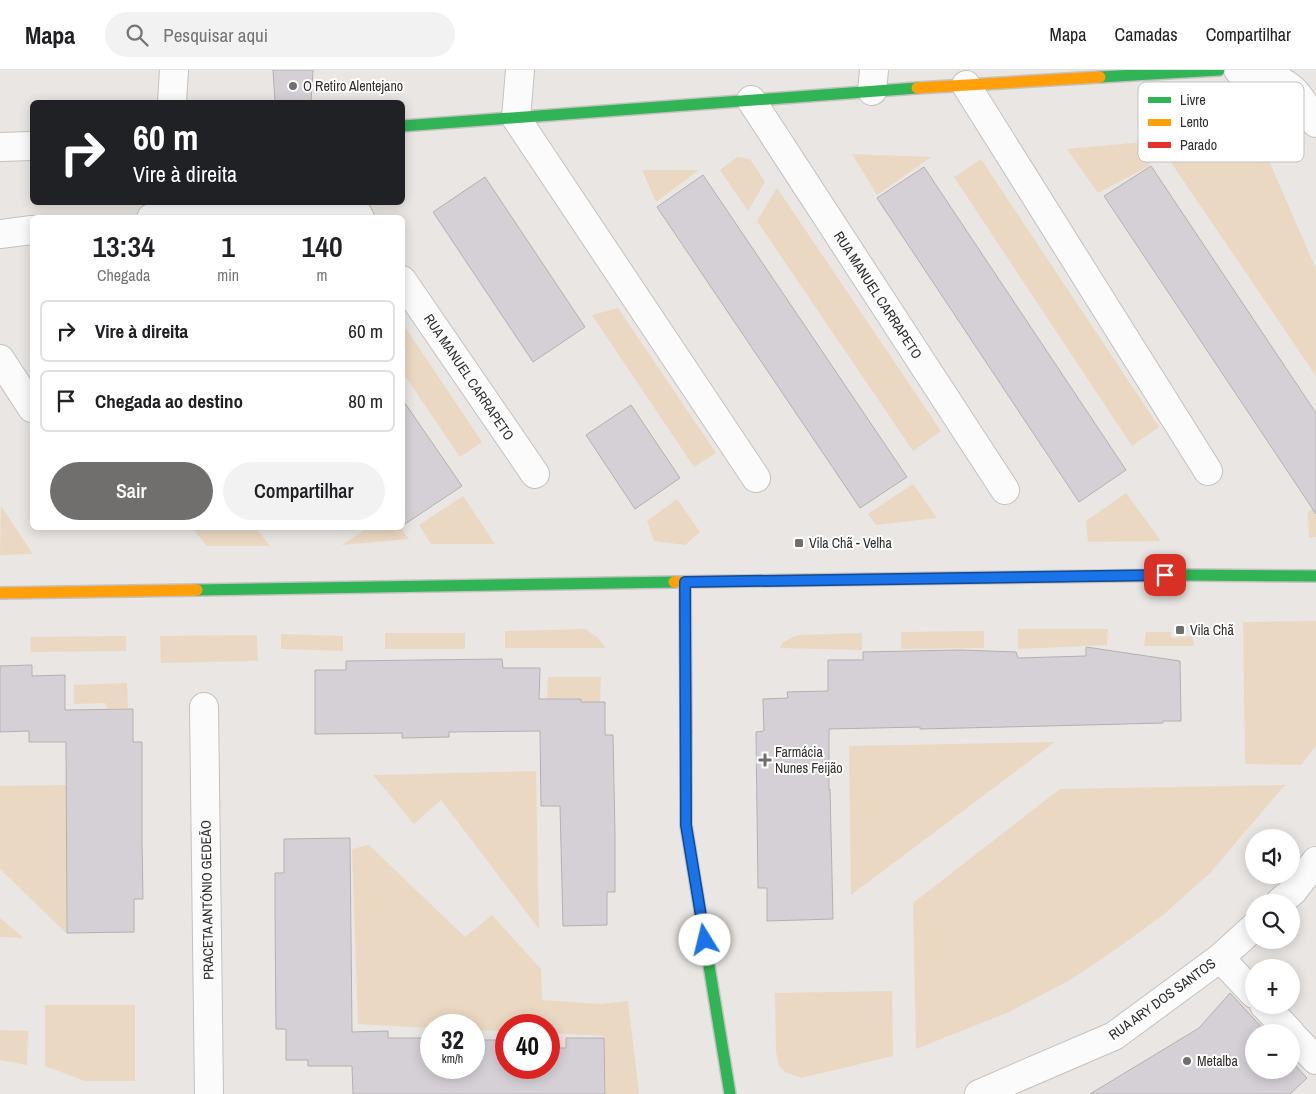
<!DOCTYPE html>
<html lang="pt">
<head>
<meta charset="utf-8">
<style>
	body { margin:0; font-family:"Archivo Narrow",sans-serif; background:#f2f2f2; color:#202124; height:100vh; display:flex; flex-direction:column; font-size:19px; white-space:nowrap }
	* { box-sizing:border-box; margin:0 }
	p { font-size:16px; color:#757577 }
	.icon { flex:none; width:28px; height:28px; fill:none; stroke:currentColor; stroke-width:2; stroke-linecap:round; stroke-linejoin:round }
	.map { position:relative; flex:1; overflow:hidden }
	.sheet { position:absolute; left:30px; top:145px; width:375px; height:315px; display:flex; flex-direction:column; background:#fff; border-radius:8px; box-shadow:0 2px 12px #0003 }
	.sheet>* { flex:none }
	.guide { position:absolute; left:30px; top:30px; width:375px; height:105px; border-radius:8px; box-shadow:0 2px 12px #0003; background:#202124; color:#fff; overflow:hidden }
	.controls { position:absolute; left:1245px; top:759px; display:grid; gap:10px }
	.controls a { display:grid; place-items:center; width:55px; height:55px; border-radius:50%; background:#fff; box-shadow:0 2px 12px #0003; font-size:25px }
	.speed { position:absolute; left:420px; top:944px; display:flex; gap:10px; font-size:25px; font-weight:700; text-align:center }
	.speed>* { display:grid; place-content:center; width:65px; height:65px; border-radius:50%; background:#fff; box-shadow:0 2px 12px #0003; line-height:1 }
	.speed small { font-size:12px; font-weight:400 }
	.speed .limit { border:8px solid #d22; background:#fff; color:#111 }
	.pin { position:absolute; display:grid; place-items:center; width:42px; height:42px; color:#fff; margin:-21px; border-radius:10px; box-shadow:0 2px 8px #0006 }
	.me { position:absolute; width:55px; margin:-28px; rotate:351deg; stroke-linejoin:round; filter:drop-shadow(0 0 4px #0008) }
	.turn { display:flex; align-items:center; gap:18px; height:105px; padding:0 20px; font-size:22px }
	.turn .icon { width:65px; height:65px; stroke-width:2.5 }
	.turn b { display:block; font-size:35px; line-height:42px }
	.eta { display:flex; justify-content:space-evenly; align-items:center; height:85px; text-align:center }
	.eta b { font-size:30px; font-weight:600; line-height:35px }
	.action { display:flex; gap:10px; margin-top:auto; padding:10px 20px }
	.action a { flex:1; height:58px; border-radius:30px; background:#716f6d; color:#fff; font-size:20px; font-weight:600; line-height:58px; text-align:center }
	.action a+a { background:#f2f2f2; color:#202124 }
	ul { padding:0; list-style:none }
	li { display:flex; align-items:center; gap:15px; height:62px; margin:0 10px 8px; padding:0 10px; border:2px solid #e0e0e0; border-radius:8px }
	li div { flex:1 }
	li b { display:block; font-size:19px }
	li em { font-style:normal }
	header { display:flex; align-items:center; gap:30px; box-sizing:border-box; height:70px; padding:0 25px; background:#fff; border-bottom:1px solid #e0e0e0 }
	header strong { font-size:24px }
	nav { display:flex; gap:28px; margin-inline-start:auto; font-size:18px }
	.search { width:350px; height:45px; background:#f2f2f2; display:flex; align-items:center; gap:12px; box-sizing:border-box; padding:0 18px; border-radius:28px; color:#757577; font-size:19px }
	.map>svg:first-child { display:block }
</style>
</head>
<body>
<header>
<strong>Mapa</strong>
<div class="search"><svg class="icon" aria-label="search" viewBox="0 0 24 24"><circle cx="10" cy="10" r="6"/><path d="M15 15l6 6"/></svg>Pesquisar aqui</div>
<nav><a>Mapa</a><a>Camadas</a><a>Compartilhar</a></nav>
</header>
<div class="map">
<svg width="1316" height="1024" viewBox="0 0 1316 1024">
	<rect width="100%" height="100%" fill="#e9e6e3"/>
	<path fill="#ebd8c3" d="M1236,57L1267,86L1316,199V306L1170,91L1166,77L1169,64Z
		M1143,72L1149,76L1151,82L1149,96L1098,123L1067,79Z
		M852,84L931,87L877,125Z
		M737,87L750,89L765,112L748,141L720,100Z
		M981,89L1159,357L1132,376L954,107Z
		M642,100H699L656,132Z
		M777,118L941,361L913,381L757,151Z
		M618,238L716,383L694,397L592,245Z
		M403,254L482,372L460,387L403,303Z
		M913,414L937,448L876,455L868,444Z
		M1126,423L1161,471L1088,472L1086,451Z
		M463,426L495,474H431L419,455Z
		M677,429L700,462L685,475L654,471L647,451Z
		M1,436L33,484L0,485Z
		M1316,436V467L1309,468L1308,442Z
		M197,458H256L270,476H207L194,460Z
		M367,458H401L409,469L342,475Z
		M1316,551V676L1301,695L1245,694L1243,552Z
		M585,559L597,567L606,578H505V561Z
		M1018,559H1108L1107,575L1018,579Z
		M984,561V578L901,579V562Z
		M1146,562H1171L1172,568L1192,566L1194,576H1144Z
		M385,563H465V579H385Z
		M862,563V580L780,578L783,572L798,565Z
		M281,564L343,566V581L281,579Z
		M257,565L258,591L161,593L160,566Z
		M126,566V581L31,582L30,567Z
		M548,607H601L600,632H581V628L547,629Z
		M127,613L128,638L108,639L105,633L74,634V615Z
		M1055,672L851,825L849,676Z
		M536,701L539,859L441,730L414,754L373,705Z
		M66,715V863L0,799V716Z
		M1285,715L1210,803L1163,845L1123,874L1072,909L1009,942L916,979L913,833L1060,719Z
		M369,775L465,867L492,845L541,899L542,930L601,934L628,931L639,1024H606L604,966L549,963V955H506V961L474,960V955H431V958L358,954L352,779Z
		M0,848L24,868L0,867Z
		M892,921L893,986L801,1008L785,1002L779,996L776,982L775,923Z
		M45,935H135V1011H85L45,996Z
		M0,960L28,961L27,995L0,990Z"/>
	<path fill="#d5d0d5" stroke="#b3b1b0" d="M273,0H313L311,32H275Z
		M1151,96L1316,343V444L1104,126Z
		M924,97L1126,400L1079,432L877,128Z
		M703,105L907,407L860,438L657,137Z
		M485,107L585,257L533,292L433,142Z
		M402,329L462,416L402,456Z
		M631,335L680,408L635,439L586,365Z
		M1086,577L1180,591L1181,651H1163V653L1047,656L920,659V657L829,659V720L830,719L833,849L767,851V818H758L756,662L764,661L763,629L788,628L787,622L828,621V590H863V582L960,580L1016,582L1018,588L1086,586Z
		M502,589L503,598H540L539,629H581V632H605V665H613L615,763V822H607V855L563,856L560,736H541L540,661L449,662V667L402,668V663L315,664V600H346V591Z
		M32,595V606L65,605V640L133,639V672H142V770L143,829H134V862L67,863L66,672H29V661L0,662V596Z
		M350,768L352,962L388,961V968H431V998H474V968H478V970H506V998H549V978H566V968H604L605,1024H353L352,996H308V990H286V959H276L275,842V803H284V769Z
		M1230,923L1266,962H1254V1000H1291V991L1307,1008L1290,1024H1090L1199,958Z"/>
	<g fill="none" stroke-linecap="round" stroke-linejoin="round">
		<defs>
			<path id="street" d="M520,0L516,48L756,408
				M1238,0C1258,3 1282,7 1296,23C1304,32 1310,44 1316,53
				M966,15L1208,401
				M872,21L874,0
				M751,30L1005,420
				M172,32L174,0
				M0,77L32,76
				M151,148L173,145L354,138L360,148
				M0,164L32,160
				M402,210L535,404
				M0,289L32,338
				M204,637L209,1024
				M1280,832L1293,821L1316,791
				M1220,888L1254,924
				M1264,935L1290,962
				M1291,964L1316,990
				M979,1024L1114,966L1220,888L1254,857"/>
			<path id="fast" d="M1100,7L1219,0
				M402,56L917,18
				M960,508L1184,505L1316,506
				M197,520L674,512
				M686,662V755L730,1024"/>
			<path id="slow" d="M917,18L1100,7
				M674,512L960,508
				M0,523L197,520"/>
			<path id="jam" d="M685,512L686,662"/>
		</defs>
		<use href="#street" stroke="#c4c2c0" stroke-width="30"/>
		<use href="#fast" stroke="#c4c2c0" stroke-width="14"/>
		<use href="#slow" stroke="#c4c2c0" stroke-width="14"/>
		<use href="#jam" stroke="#c4c2c0" stroke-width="14"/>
		<use href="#street" stroke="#fcfbfb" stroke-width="28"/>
		<use href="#fast" stroke="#30b455" stroke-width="11"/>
		<use href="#slow" stroke="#ff9f0a" stroke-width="11"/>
		<use href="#jam" stroke="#e5322d" stroke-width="11"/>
	</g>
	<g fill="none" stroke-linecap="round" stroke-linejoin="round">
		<defs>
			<path id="route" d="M705,870L686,755L685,512L1165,505"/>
		</defs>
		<use href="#route" stroke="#114b97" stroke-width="12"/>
		<use href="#route" stroke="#1a73e8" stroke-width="9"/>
	</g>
	<g fill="#716f6d" stroke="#fff" stroke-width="2">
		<circle cx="293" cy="16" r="5"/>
		<rect x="794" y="468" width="10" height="10" rx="2.5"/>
		<rect x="1175" y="555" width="10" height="10" rx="2.5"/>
		<path d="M762.5 682.5h5v5h5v5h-5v5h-5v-5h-5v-5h5z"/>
		<circle cx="1187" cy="991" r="5"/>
	</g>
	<g text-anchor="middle" stroke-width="4" stroke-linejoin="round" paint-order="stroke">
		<g font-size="14" fill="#312f2d" stroke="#fff" text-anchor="start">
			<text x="303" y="21">O Retiro Alentejano</text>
			<text x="809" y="478">Vila Chã - Velha</text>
			<text x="1190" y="565">Vila Chã</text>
			<text x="775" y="687">Farmácia<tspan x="775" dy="16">Nunes Feijão</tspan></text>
			<text x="1197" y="996">Metalba</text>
		</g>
		<g font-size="14" fill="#312f2d" stroke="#fff">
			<text transform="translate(878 225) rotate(57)" y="5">RUA MANUEL CARRAPETO</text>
			<text transform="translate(469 307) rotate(56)" y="5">RUA MANUEL CARRAPETO</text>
			<text transform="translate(207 830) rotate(-91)" y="5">PRACETA ANTÓNIO GEDEÃO</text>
			<text transform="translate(1162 929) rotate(-36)" y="5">RUA ARY DOS SANTOS</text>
		</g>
	</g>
	<rect x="1138" y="12" width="166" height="80" rx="8" fill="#fff" stroke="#c1c1c0" stroke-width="1"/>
	<rect x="1148" y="27" width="23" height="6" fill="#30b455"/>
	<rect x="1148" y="49" width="23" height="7" fill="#ff9f0a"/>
	<rect x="1148" y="72" width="23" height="6" fill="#e5322d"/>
	<g font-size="14" fill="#312f2d">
		<text x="1180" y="35">Livre</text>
		<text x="1180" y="57">Lento</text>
		<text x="1180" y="80">Parado</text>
	</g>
</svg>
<div class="controls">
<a><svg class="icon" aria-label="sound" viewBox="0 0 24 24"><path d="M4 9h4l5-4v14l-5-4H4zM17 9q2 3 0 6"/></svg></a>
<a><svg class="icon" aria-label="search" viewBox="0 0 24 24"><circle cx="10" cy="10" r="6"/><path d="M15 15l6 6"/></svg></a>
<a>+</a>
<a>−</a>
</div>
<div class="speed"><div>32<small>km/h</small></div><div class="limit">40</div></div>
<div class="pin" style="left:1165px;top:505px;background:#d93025"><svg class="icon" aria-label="arrive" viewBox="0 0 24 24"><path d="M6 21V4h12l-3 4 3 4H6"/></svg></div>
<svg class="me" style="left:705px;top:870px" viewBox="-20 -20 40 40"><circle r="19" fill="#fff"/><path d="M0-13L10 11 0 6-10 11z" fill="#1a73e8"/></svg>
<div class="guide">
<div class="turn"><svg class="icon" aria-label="right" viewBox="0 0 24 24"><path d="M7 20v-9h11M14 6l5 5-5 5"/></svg><div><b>60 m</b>Vire à direita</div></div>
</div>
<section class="sheet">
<div class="eta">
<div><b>13:34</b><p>Chegada</p></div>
<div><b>1</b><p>min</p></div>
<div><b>140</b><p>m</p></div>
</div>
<ul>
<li><svg class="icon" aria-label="right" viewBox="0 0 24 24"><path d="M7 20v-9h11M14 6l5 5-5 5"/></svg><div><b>Vire à direita</b></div><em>60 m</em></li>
<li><svg class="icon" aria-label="arrive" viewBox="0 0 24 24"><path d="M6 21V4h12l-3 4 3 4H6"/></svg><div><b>Chegada ao destino</b></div><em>80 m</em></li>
</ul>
<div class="action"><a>Sair</a><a>Compartilhar</a></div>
</section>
</div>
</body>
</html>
